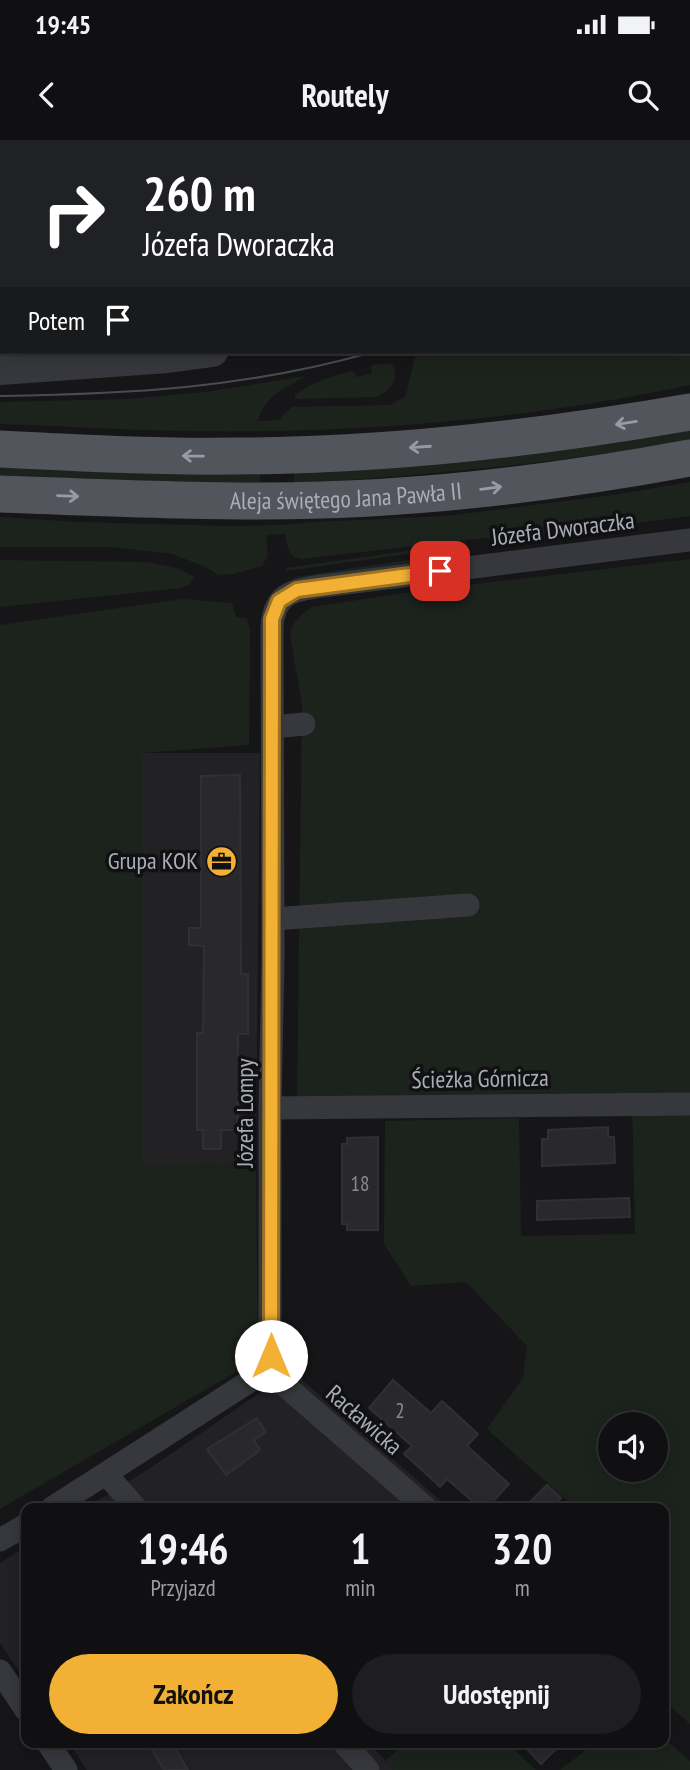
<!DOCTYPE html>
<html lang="pl">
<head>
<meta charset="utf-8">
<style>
	body { margin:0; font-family:"PT Sans Narrow",sans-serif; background:#1e1e20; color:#f1f3f6; height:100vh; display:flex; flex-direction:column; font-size:26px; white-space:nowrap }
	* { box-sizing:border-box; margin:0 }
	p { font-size:23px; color:#9c9d9f }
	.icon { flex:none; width:38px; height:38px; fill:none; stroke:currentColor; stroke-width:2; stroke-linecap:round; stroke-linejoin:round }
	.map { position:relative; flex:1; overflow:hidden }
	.sheet { position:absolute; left:21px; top:1363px; width:648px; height:245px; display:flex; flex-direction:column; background:#101012; border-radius:14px; box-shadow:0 4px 18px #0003,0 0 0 2px #303032 }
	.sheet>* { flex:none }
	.guide { position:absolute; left:0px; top:0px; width:691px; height:214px; box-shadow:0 4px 18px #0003,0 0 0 2px #303032; background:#202124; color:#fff; overflow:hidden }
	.tools { position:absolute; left:598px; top:1272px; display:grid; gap:14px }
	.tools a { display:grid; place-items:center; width:70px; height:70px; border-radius:50%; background:#101012; box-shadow:0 4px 18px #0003,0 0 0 2px #303032; font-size:35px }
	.pin { position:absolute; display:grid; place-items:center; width:60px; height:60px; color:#fff; margin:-30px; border-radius:14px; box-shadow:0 4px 10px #0006 }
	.me { position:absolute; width:77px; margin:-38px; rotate:0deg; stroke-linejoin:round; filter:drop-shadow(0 0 5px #0008) }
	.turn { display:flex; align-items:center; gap:24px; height:147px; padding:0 28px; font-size:32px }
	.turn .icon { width:91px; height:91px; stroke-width:2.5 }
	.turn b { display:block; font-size:49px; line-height:60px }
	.then { display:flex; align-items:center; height:66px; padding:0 28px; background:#0003; gap:14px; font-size:26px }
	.eta { display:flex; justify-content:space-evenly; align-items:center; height:119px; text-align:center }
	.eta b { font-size:42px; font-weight:700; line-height:49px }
	.primary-button { display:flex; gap:14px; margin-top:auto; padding:14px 28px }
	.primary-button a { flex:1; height:80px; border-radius:42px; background:#f2b134; color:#111; font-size:28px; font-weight:700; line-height:80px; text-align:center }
	.primary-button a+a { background:#1e1e20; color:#f1f3f6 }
	.status { display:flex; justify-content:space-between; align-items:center; height:49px; padding:0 35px; background:#101012; direction:ltr }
	.status svg { height:19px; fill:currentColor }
	header { display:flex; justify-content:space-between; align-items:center; height:91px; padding:0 28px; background:#101012; font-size:32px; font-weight:700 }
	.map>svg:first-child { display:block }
</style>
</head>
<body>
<div class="status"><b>19:45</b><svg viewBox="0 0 49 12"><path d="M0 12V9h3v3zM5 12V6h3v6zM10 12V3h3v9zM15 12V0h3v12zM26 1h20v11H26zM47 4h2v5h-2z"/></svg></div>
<header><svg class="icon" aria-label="back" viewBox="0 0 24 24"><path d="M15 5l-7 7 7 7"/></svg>Routely<svg class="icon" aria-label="search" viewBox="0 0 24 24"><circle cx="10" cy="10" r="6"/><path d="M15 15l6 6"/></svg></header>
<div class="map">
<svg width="690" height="1630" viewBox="0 0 690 1630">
	<rect width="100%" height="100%" fill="#161618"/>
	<path fill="#222225" d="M142,613H260L256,1022L142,1026Z
		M292,1231L449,1368H86L147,1330Z
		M26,1406V1541L0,1503V1423Z
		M69,1603H370L393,1630H87Z"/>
	<path fill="#1c231d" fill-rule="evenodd" d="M0,0H92L2,2L0,203Z
		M112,0H216V2H110Z
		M245,0H423L425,2H246Z
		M435,0H690V31V2Z
		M690,107V245C525,280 354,294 185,291C123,290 62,286 0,284V262L127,259L205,252L306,236C284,249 265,255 258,281L281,280V276L292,267L390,265L406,256L414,219L424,212H690Z
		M391,223C401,238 391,251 376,257L295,259V255C314,242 331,235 354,231L356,237L372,233L371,225Z
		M690,288V300C559,324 426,334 294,344V333Z
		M0,325L260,335V342L189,343L0,336Z
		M690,342V376L507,400L485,398L301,419C287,416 288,407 285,394L266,395L268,416L262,426L233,434L218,435L206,427L172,414L111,407H0V377L79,382L229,386L283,385L313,382L446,376L613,355Z
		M414,410L428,411L287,431L286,428Z
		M455,413L456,418L288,439V438Z
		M690,419V1584L663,1560V1368H571L573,1366L487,1289L523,1238L527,1206L466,1142L411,1146L384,1104L385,981L519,978L521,1096L635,1094L632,958L297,960L302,565L290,495C293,481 300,475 312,467L417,451ZM611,1284H656V1330H611Z
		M0,420L147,422L177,428L194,437L189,445L181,448L0,467Z
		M183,459L232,463L236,477L247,478L250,490L249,605L142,613V1025L256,1022L258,1219L0,1369V485Z
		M663,1597L690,1621V1630H560L595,1603H663Z
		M406,1603H507L536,1630H393L385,1621Z"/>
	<path fill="#29292c" stroke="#303034" stroke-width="2" d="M240,635L241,834H248V894H238V990H221V1009H203V990H197V893H203L204,806L189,805V788H201V636Z
		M608,987V997H614L615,1023L542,1026V999H548V990Z
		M378,997V1090H347V1084H342V1004H347V998Z
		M629,1058L630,1077L537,1080V1061Z
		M393,1240L431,1273L442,1261L478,1294L467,1306L509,1344L487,1368H480L447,1339L440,1347L434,1341L404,1314L412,1306L369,1268Z
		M257,1278L266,1292L254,1300L260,1310L226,1335L207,1309Z
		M547,1345L561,1358L551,1368H524Z
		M159,1603H172L188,1630H164L151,1608Z
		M521,1603H562L541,1624Z"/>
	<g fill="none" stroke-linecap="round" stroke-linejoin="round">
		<path stroke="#37383d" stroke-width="23" d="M273,587L304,584
			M273,779L468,765
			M270,968L690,964
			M267,1230L426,1368
			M107,1335L136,1368
			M52,1368L267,1230L270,1224V968L273,819L272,487C274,453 293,450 322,446L690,400
			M0,1400L26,1385
			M0,1531L26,1570
			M48,1603L66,1630
			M344,1603L368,1630"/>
		<path stroke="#37383d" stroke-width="30" d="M690,68V67
			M0,230L168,218L213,212"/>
		<g stroke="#53555c" stroke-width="37">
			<path d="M0,309C78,313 156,317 234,316C387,316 540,298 690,272"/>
			<path id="s1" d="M0,354C83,357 167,361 250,361C398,362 545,345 690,318"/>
		</g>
		<path stroke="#4a4c52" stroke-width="2" d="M0,256C131,254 246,248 373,212"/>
	</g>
	<defs><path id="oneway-shaft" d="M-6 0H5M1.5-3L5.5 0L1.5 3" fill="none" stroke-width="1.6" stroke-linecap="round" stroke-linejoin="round" transform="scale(1.75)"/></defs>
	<g stroke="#979ba6">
		<use href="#oneway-shaft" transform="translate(626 283) rotate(171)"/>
		<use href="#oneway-shaft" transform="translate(420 307) rotate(176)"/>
		<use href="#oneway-shaft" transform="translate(193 316) rotate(-179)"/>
		<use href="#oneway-shaft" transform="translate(491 348) rotate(-7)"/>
		<use href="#oneway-shaft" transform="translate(68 356) rotate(2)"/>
	</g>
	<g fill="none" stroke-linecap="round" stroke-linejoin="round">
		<defs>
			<path id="route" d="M271,1216L272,479L279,461L297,450L440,431"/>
		</defs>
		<use href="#route" stroke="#9d7322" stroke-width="18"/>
		<use href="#route" stroke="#f2b134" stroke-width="12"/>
	</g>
	<defs>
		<symbol id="office-disc" viewBox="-11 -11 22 22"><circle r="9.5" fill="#f2b134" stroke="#111113"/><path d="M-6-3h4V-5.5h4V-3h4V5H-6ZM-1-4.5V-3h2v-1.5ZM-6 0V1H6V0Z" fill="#111"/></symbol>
	</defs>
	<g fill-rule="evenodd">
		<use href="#office-disc" x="204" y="704" width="35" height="35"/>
	</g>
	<g text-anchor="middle" stroke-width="7" stroke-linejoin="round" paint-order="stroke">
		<g font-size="21" fill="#888b94">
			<text x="360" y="1051">18</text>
			<text x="400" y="1278">2</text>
		</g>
		<g font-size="24" fill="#a8adb8" stroke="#111113">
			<text dy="8" stroke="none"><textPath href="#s1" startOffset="346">Aleja świętego Jana Pawła II</textPath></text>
			<text transform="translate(563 389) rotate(-7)" y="8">Józefa Dworaczka</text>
			<text transform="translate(480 939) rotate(-1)" y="8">Ścieżka Górnicza</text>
			<text transform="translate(245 973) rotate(-90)" y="8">Józefa Lompy</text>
			<text transform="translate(364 1280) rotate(41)" y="8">Racławicka</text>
		</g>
		<g font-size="24" fill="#a8adb8" stroke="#111113" text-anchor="end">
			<text x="198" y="729">Grupa KOK</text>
		</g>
	</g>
</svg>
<div class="tools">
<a><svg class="icon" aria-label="sound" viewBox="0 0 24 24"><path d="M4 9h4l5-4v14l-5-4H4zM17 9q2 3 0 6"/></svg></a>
</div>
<div class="pin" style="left:440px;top:431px;background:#d93025"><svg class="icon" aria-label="arrive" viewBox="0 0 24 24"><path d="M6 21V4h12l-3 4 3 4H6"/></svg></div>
<svg class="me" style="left:271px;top:1216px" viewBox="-20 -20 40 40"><circle r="19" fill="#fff"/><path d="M0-13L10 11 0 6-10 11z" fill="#f2b134"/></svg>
<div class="guide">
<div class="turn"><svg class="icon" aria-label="right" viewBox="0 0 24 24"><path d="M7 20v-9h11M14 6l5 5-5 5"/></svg><div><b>260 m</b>Józefa Dworaczka</div></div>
<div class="then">Potem<svg class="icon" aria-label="arrive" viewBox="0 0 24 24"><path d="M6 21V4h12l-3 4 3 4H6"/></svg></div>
</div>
<section class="sheet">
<div class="eta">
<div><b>19:46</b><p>Przyjazd</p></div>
<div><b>1</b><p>min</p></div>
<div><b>320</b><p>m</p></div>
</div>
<div class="primary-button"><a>Zakończ</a><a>Udostępnij</a></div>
</section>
</div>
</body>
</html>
